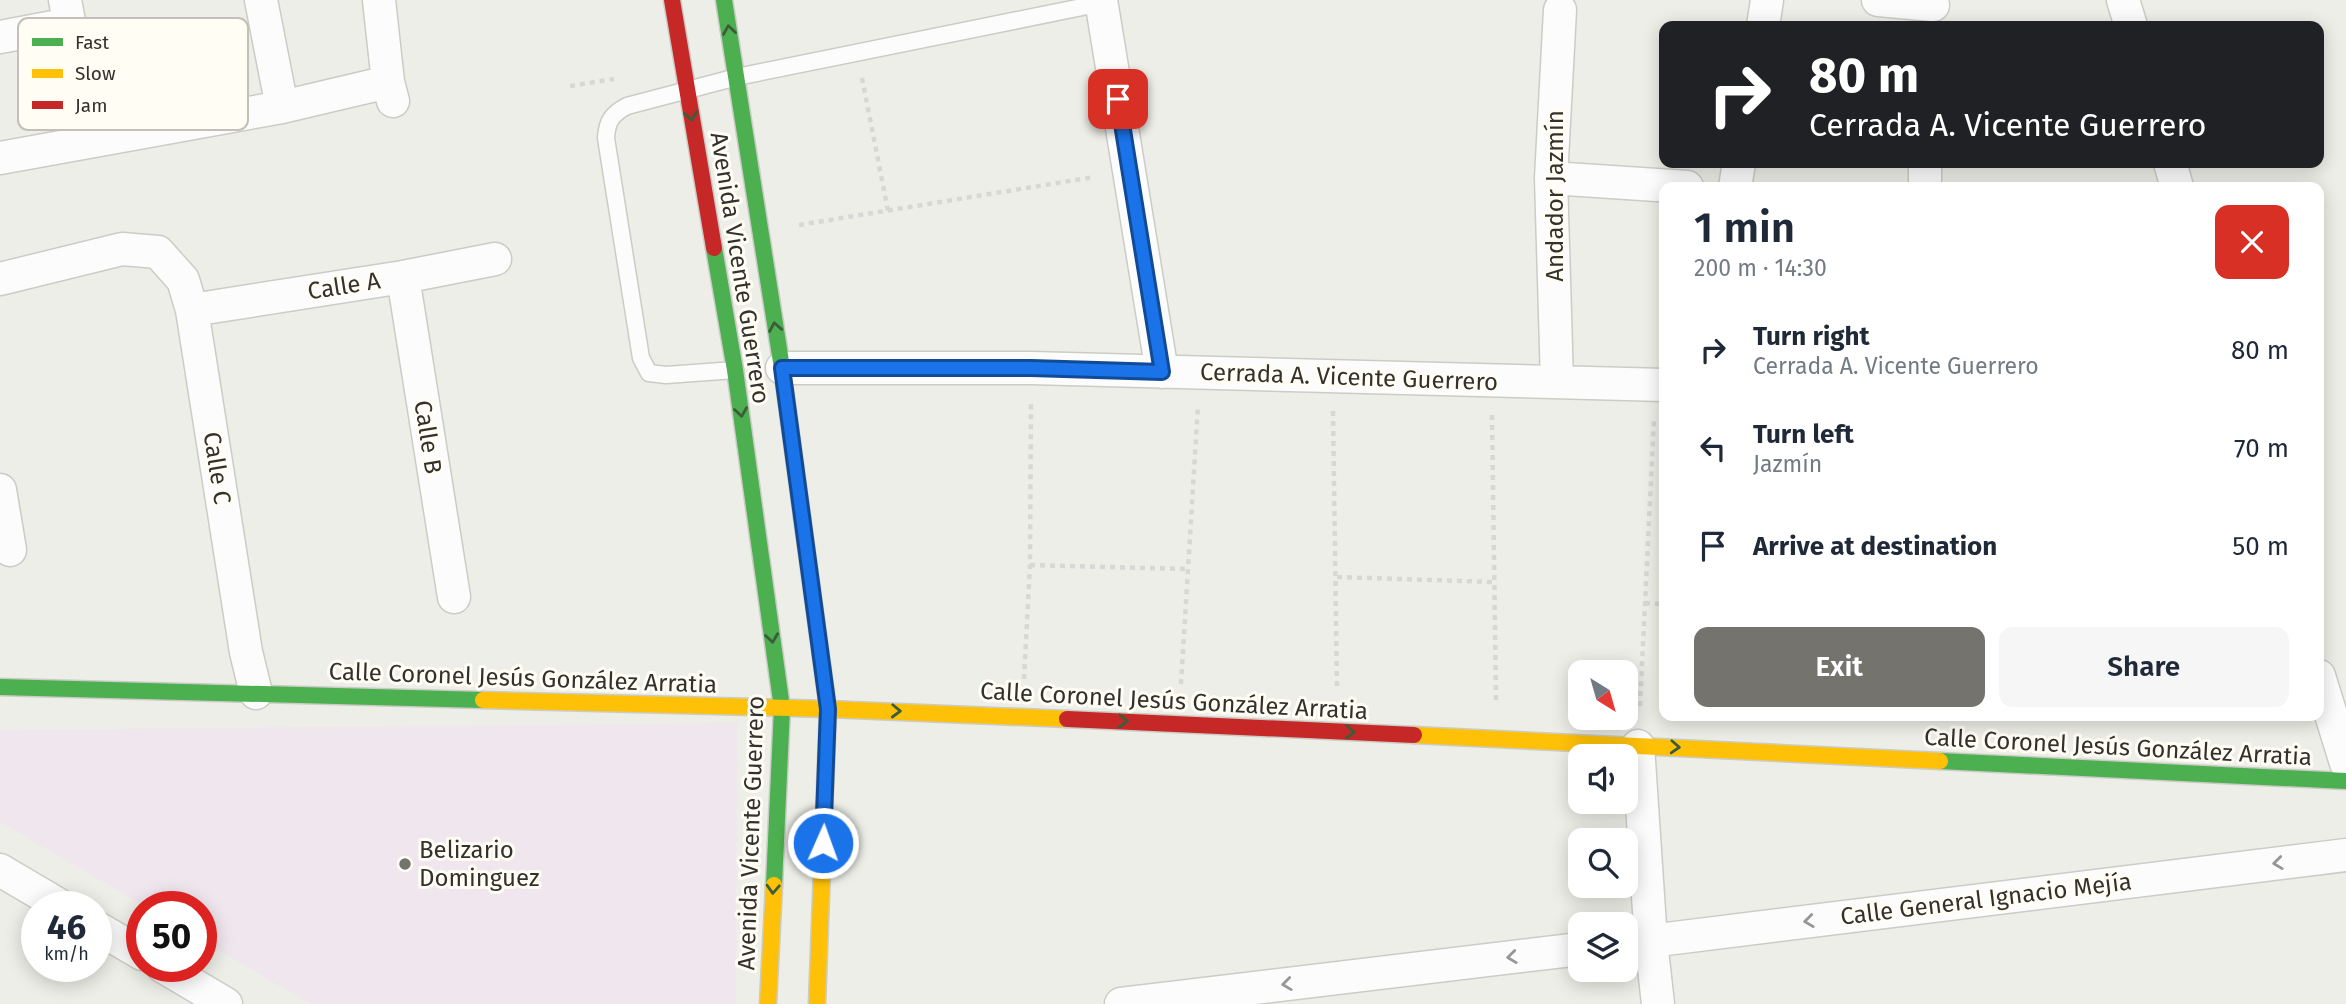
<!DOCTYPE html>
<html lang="en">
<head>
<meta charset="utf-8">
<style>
	body { margin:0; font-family:"Fira Sans",sans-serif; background:#f6f6f7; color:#1f2937; height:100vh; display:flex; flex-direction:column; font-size:26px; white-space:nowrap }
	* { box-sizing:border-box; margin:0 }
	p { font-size:23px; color:#747a83 }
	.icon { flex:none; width:38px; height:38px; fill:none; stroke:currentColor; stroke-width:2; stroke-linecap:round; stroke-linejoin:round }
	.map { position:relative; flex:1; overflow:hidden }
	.drawer { position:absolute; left:1659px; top:182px; width:665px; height:539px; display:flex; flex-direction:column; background:#fff; border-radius:14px; box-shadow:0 4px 18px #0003 }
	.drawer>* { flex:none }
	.guide { position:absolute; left:1659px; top:21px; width:665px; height:147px; border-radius:14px; box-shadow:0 4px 18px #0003; background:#202124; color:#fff; overflow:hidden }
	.needle { width:46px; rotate:143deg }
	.controls { position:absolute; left:1568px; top:660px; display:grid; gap:14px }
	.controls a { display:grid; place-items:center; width:70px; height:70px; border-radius:14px; background:#fff; box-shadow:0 4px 18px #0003; font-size:35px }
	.speed { position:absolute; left:21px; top:891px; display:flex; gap:14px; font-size:35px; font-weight:700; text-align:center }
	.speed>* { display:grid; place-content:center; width:91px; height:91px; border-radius:50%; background:#fff; box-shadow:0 4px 18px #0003; line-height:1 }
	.speed small { font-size:18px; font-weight:400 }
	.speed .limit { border:10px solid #d22; background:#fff; color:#111 }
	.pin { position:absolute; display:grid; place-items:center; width:60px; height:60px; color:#fff; margin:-30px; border-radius:14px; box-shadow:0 4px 10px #0006 }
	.me { position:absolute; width:77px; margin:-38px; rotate:2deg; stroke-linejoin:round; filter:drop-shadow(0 0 5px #0008) }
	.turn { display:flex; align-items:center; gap:24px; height:147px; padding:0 35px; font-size:32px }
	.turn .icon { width:91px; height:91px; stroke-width:2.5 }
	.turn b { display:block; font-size:49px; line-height:60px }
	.round { display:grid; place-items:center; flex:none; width:74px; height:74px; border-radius:14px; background:#f6f6f7 }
	.head { display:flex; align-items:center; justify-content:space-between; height:119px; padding:0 35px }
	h1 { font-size:42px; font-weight:600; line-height:52px }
	.button { display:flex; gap:14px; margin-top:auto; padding:14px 35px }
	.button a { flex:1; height:80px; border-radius:14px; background:#74736e; color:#fff; font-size:28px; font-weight:600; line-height:80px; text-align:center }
	.button a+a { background:#f6f6f7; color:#1f2937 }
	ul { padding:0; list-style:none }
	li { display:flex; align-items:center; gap:21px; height:98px; padding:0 35px }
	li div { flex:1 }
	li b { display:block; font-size:26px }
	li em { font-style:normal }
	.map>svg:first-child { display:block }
</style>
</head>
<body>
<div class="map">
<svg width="2346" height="1004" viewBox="0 0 2346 1004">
	<rect width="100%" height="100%" fill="#eeeee8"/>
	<path fill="#efe6ee" d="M737,723L736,1004H310L201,940V906H144L0,822V730Z"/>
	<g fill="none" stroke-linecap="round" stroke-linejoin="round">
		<defs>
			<path id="lane" d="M735,370L666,375L649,373L641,358L606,138C607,121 612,114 627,106L737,77L1102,3"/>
			<path id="street" d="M65,0L78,70
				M261,0L282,107
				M379,0L388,82L393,101
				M1101,0L1162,372
				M1878,0L1933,5
				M2123,0L2131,26
				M1763,26L1767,0
				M0,37L69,24
				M0,158L282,107L388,82
				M2170,163L2177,187
				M1551,178L1687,187
				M1735,187L1739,163
				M1925,187V163
				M403,277L454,597
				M0,279L122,249L158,252L183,280L192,310L246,652L256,693
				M192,310L403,277L495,259
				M782,368H1031L1664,385
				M1557,382L1551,178L1560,10
				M0,490L10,550
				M2319,676L2346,763
				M1638,746L1651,941L1658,1004
				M0,870L61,906
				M96,927L142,954
				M1626,944L2346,855
				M162,966L226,1004
				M1121,1004L1580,949"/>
			<path id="fast" d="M724,0L782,368L802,517
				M714,248L735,370L782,708L774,885
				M0,687L483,700
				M1940,761L2346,781"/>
			<path id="slow" d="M802,517L828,709L817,1004
				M483,700L828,709L1067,719
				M1414,735L1940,761
				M768,1004L774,885"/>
			<path id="jam" d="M672,0L714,248
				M1067,719L1414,735"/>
		</defs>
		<use href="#lane" stroke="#ccccc7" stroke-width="19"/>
		<use href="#street" stroke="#ccccc7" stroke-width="35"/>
		<use href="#fast" stroke="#ccccc7" stroke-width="19"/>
		<use href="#slow" stroke="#ccccc7" stroke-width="19"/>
		<use href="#jam" stroke="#ccccc7" stroke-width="19"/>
		<path stroke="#d7d7d5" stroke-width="4.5" stroke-dasharray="5 5" stroke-linecap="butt" d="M862,78L888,211
			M570,86L614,79
			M799,225L1094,177
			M1333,411L1337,690
			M1492,415L1496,700
			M1030,565L1188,569
			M1337,577L1494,582
			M1645,603L1664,604
			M1024,679L1030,565L1031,401
			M1181,684L1198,406
			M1640,706L1654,418"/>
		<use href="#lane" stroke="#fcfcfc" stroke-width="16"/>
		<use href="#street" stroke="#fcfcfc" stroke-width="32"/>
		<use href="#fast" stroke="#4caf50" stroke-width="16"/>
		<use href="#slow" stroke="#ffc107" stroke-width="16"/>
		<use href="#jam" stroke="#c62828" stroke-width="16"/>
	</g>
	<defs><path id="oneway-chevron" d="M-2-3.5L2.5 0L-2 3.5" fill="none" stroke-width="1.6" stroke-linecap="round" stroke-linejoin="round" transform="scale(1.75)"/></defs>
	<g stroke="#3b5d39">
		<use href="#oneway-chevron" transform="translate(729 30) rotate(-99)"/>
		<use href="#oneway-chevron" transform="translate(691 116) rotate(81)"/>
		<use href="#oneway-chevron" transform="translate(775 327) rotate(-100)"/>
		<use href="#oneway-chevron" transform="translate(741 412) rotate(82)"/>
		<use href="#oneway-chevron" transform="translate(772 638) rotate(82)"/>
		<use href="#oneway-chevron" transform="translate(896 711) rotate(2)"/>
		<use href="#oneway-chevron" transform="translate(1123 721) rotate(2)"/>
		<use href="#oneway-chevron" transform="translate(1350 732) rotate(3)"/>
		<use href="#oneway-chevron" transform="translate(1675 747) rotate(3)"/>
		<use href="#oneway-chevron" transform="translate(773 889) rotate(93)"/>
	</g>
	<g stroke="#979694">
		<use href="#oneway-chevron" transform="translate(2278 863) rotate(173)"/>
		<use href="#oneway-chevron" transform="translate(1809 921) rotate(173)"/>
		<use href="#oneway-chevron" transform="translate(1512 957) rotate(173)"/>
		<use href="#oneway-chevron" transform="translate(1287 984) rotate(173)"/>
	</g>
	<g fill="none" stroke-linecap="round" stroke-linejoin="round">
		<defs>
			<path id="route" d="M823,843L828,709L782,368H1031L1162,372L1118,99"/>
		</defs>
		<use href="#route" stroke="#114b97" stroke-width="18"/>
		<use href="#route" stroke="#1a73e8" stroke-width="12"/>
	</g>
	<circle fill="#74736e" stroke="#fffdf4" stroke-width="2.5" cx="405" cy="864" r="7"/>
	<g text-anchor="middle" stroke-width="6" stroke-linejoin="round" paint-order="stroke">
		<g font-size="24" fill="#32312d" stroke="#fffdf4">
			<text transform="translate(1555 196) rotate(-90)" y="8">Andador Jazmín</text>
			<text transform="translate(740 268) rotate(81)" y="8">Avenida Vicente Guerrero</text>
			<text transform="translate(344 286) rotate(-9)" y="8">Calle A</text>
			<text transform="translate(1349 377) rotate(2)" y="8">Cerrada A. Vicente Guerrero</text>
			<text transform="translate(428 437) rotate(81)" y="8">Calle B</text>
			<text transform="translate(217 468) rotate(81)" y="8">Calle C</text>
			<text transform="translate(523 678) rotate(2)" y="8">Calle Coronel Jesús González Arratia</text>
			<text transform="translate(1174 701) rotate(3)" y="8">Calle Coronel Jesús González Arratia</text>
			<text transform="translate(2118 747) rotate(3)" y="8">Calle Coronel Jesús González Arratia</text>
			<text transform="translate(751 833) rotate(-88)" y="8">Avenida Vicente Guerrero</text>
			<text transform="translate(1986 899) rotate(-7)" y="8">Calle General Ignacio Mejía</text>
		</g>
		<g font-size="24" fill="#32312d" stroke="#fffdf4" text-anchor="start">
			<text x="419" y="858">Belizario<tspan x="419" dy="28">Dominguez</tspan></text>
		</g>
	</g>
	<rect x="18" y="18" width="230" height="112" rx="10" fill="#fffdf4" stroke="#c2c0b8" stroke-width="2"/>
	<rect x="32" y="38" width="31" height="8" fill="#4caf50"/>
	<rect x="32" y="69" width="31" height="9" fill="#ffc107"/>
	<rect x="32" y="101" width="31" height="8" fill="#c62828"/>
	<g font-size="19" fill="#32312d">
		<text x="75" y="49">Fast</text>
		<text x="75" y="80">Slow</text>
		<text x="75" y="112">Jam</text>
	</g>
</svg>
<div class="controls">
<a><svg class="needle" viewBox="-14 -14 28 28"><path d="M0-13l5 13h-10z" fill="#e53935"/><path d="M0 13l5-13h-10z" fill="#747a83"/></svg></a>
<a><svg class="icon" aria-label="sound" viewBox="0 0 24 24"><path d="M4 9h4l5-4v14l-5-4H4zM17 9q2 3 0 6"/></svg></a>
<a><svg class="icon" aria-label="search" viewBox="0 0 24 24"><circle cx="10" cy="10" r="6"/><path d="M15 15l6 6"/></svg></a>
<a><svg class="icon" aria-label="layers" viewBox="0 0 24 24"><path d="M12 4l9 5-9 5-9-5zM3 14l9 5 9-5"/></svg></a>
</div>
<div class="speed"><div>46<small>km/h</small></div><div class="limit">50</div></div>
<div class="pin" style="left:1118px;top:99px;background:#d93025"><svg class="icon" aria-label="arrive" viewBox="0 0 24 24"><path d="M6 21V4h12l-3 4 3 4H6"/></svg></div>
<svg class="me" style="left:823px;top:843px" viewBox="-20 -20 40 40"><circle r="17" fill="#1a73e8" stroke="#fff" stroke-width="3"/><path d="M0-11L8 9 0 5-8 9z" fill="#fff"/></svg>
<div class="guide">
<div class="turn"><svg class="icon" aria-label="right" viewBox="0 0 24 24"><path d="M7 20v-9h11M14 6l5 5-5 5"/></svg><div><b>80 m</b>Cerrada A. Vicente Guerrero</div></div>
</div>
<section class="drawer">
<div class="head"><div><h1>1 min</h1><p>200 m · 14:30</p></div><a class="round" style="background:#d93025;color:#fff"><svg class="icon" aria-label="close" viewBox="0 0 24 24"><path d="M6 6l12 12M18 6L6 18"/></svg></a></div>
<ul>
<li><svg class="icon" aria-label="right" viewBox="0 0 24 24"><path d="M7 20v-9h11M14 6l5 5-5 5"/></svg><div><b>Turn right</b><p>Cerrada A. Vicente Guerrero</p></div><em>80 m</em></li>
<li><svg class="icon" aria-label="left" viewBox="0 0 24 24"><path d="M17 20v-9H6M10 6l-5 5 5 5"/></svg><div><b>Turn left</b><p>Jazmín</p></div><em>70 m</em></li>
<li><svg class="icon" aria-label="arrive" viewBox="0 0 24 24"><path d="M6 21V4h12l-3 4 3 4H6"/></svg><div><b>Arrive at destination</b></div><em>50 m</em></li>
</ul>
<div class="button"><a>Exit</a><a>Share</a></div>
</section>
</div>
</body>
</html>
